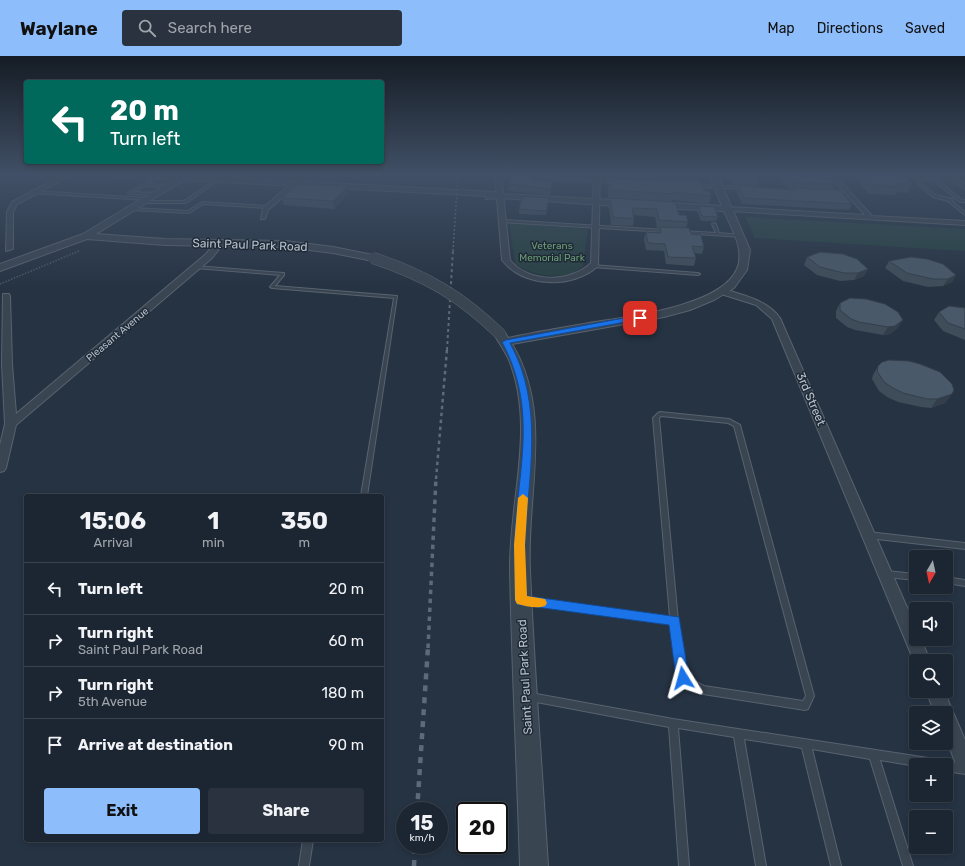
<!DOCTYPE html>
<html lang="en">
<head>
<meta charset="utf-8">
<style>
	body { margin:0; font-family:Rubik,sans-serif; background:#29323e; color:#f1f3f6; height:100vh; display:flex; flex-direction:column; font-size:15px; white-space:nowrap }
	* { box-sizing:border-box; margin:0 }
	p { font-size:13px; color:#a0a5ac }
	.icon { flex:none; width:22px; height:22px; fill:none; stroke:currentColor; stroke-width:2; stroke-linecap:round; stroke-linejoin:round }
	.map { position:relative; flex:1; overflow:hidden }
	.details { position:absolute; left:24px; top:438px; width:360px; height:348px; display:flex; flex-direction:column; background:#1c2632; border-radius:4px; box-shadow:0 2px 6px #0003,0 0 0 1px #3a434d }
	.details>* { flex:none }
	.banner { position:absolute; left:24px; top:24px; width:360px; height:84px; border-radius:4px; box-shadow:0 2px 6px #0003,0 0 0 1px #3a434d; background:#00695c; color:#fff; overflow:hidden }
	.needle { width:26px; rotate:189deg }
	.controls { position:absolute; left:909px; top:494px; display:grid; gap:8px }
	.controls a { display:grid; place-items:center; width:44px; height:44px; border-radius:4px; background:#1c2632; box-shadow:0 2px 6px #0003,0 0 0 1px #3a434d; font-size:20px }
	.speed { position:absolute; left:396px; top:746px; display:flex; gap:8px; font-size:20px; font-weight:700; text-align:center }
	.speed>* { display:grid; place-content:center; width:52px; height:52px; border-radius:50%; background:#1c2632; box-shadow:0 2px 6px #0003,0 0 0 1px #3a434d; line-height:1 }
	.speed small { font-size:10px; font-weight:400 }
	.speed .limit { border:2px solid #111; border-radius:6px; background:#fff; color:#111 }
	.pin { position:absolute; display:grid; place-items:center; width:34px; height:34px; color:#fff; margin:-17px; border-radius:8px; box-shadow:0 2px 6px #0006 }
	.me { position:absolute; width:44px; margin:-22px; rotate:352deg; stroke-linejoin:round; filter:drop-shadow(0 0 3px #0008) }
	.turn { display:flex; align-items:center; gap:14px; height:84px; padding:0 20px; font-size:18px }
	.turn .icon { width:52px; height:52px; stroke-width:2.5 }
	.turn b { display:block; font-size:28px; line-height:34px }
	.eta { display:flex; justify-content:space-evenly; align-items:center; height:68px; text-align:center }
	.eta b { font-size:24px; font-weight:700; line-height:28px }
	.button { display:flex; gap:8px; margin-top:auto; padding:8px 20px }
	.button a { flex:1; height:46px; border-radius:4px; background:#8dbdfb; color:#111; font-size:16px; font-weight:700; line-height:46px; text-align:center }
	.button a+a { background:#29323e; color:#f1f3f6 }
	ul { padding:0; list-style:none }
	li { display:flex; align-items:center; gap:12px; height:52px; padding:0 20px; border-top:1px solid #3a434d }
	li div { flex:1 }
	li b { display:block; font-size:15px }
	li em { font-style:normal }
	header { display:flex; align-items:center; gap:24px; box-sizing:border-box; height:56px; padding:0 20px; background:#8dbdfb; color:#111 }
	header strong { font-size:19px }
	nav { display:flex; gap:22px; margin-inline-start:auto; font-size:14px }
	.search { width:280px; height:36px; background:#29323e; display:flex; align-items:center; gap:10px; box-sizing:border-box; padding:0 14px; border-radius:4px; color:#a0a5ac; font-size:15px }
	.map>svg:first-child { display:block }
</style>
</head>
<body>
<header>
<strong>Waylane</strong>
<div class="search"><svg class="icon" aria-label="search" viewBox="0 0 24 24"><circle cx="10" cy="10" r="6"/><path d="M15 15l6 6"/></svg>Search here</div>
<nav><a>Map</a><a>Directions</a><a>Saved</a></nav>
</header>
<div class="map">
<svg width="965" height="810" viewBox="0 0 965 810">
	<rect width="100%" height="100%" fill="#263343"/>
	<path fill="#284243" d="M745,161L965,173V195L755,182Z
		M509,167L588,173L583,210C580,212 576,216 573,217C555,223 528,219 515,207Z"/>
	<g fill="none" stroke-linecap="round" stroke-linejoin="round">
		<defs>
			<path id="service" d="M536,118H539L541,120L548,121L617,125L618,126L617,127L548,123L539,122Z
				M652,118H654L656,129L654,128Z
				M926,118H929L962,144H965V146H960L933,124H917L935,139L953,143V145H952L965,156V159L948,145L933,141L913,123L914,122H930Z
				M157,120L158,122L147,128L169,129L170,131L144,130L133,136L156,137L155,139L130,138L128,137Z
				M217,123L219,124L186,147H142L140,146L142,145H184Z
				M694,129L745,131L746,132L745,133L693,131Z
				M32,135L147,142L149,143L147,144L31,137Z
				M202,146L268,150L270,151L268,152L203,148L189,157L131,154L129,153L131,152L188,155Z
				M502,164L666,174L668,175L666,176L501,166L500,165Z
				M714,167L716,168L719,177L741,179L743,180L741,181L683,177L681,176L683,175L716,177L712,168Z
				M592,209L698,217L700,218L698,219L593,211L591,210Z
				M195,210L284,217V219L275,230L397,240L367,440H361L394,242L272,232L270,231L280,219L196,212L194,211Z
				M660,356L729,363L740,369L814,640L808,653L805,654L703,638L680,626L671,568L522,547L521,545L522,543L525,542L670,561L653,362L658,357ZM661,360L728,367L734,370L806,640L803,645L704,630L687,621L678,565L659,362Z
				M868,476L965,487V493L868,482L866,481L865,479L866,477Z
				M886,515L916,518V524L886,521L883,520L882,518L883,516Z
				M946,521L965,524V530L946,527Z
				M531,637L673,663L941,704L944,706L946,705L965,708V718L946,715V709H916V710L880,704L913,810H903L870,703L812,693L841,810H831L802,692L744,683L766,810H756L734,681L678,672L689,810H679L669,671L531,645L528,644L527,641L528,638Z
				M303,784H313L309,810H299Z"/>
			<path id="minor" d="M65,118H73L17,148L13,156V193L6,195L7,156L12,146Z
				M302,118H309L268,154L265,163H261L263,152Z
				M495,118H501L510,204C528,227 570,227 591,207L594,118H600L598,210C573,233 523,232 502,204Z
				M828,118H834L872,160L965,165V169L729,155L726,153L729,151L865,159Z
				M945,118H952L965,128V133Z
				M217,185L224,187L212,202L16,369L6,412L4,415L0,416V389L5,368L2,308L3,238H9L10,240L12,308L16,358L206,198Z
				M718,233H724C745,240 767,244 780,262L916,572V583H921L930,605H916V610L772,263L756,249L718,237Z
				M926,635H944L965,684V715L958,713L946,683V657H935Z"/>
			<path id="tertiary" d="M110,118H162L495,136L501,138L632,145L636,148L632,151L500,142L486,143V140L184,124L96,178L165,183L286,185L333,191L373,199L378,202L373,205L333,197L286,191L165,189L87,183L0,215V208L83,178L174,123L114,120Z
				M709,118H717L750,194L747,214L734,232L714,244L690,254L664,261L512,288C554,358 526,438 530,514C534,613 542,711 548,810H520C517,711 512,613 510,514C509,444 536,372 509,304C505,295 499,287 494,278L500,274L504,275L508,282C535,276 562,272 589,267C625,261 721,251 737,213C745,194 732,173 724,155L655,152L651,149L655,146L722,150Z"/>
		</defs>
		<use href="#service" stroke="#58636f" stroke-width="2"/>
		<use href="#minor" stroke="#58636f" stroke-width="2"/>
		<use href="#tertiary" stroke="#58636f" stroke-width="2"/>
		<path stroke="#465e60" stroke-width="1.5" stroke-dasharray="1.5 1.5" stroke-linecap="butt" d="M0,228L79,195"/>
		<use href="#service" fill="#3a4552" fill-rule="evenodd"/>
		<use href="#minor" fill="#3a4552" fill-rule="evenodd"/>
		<use href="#tertiary" fill="#3a4552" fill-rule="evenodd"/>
		<path stroke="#5c6a79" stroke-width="1.5" stroke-dasharray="2 2" stroke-linecap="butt" d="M453,195L458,118"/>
		<path stroke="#5c6a79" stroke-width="2" stroke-dasharray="3 3" stroke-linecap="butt" d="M447,294L453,194"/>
		<path stroke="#5c6a79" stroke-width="2.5" stroke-dasharray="3.5 3.5" stroke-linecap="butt" d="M436,423L447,293"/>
		<path stroke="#5c6a79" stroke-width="3.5" stroke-dasharray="4.5 4.5" stroke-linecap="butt" d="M428,592L436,422"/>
		<path stroke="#5c6a79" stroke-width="4.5" stroke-dasharray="6 6" stroke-linecap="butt" d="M417,755L428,591
			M414,810L415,789"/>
		<defs>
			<path id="tertiary-bridge" d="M373,202C425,219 461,240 500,278"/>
		</defs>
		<use href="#tertiary-bridge" stroke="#58636f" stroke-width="12" stroke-linecap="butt"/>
		<use href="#tertiary-bridge" stroke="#3a4552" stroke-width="11"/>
	</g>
	<path fill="#3f4d5a" d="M729,118H755L759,125L757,131L792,134L793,133L787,132L778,118H825L834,128L832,134L852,148L849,154L742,148L736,135L737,130H734Z
		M851,118H901L912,128L908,137L896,136L895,139L869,138Z
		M610,123L704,135L711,140L709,148L672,144V146L608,142V131Z
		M532,124L553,125L550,139L508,135L509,128Z
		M349,137L334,153L284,149L282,142Z
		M610,142L675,146L679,159L688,166L686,172L691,178L704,191L702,198L694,197L696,202L694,210L666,208L664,195L646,194L644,183L646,176H659L660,172H657L655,161L634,159V163L633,170L611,169L609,150Z
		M549,146L546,159L519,158V153Z
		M698,150L718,161L716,165H701L697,155Z
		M807,201L868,213L864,220L854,224L840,225L817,219L804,209Z
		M889,205L956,219L952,226L943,230L928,231L903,225L885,212Z
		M840,247L898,272L890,278L883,279L855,274L847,271L836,262V255Z
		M965,252V284L943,275L934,264L939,256Z
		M878,310L952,338L945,347L931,352L921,351L898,346L887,341L879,335L872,323L873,319Z"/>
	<path fill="#333e4a" d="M348,130L349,137L334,153L333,145Z
		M868,213L864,220L854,224L858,217Z
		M956,219L952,226L943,230L948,223Z
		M903,264L898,272L890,278L883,279L888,271Z
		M952,338L945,347L931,352L937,343Z"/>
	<path fill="#495969" stroke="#333e4a" d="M512,118H531L532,124L553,125L551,133L509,128Z
		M733,118H755L759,125L736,123Z
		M784,118H825L834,128L790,126Z
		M862,118H901L912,128L895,127L899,131L873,129Z
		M610,123L700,126L704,135H709L711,140L673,136L674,138L610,134Z
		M299,128L348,130L333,145L282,142Z
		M738,129L795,134L793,132L840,134L852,148L744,142Z
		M523,140L549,142L546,155L519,153Z
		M610,142L675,146L679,159H686L688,166L659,164L657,153L632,152L634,163L613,161Z
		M698,150L714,151L718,161L702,160Z
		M660,171L689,172L691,178L701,179L704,191L692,190L696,202L668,201L665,188L648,187L646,176L661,177Z
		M820,196L843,198L857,203L868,213L858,217H844L820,211L807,201Z
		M911,201L927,203L943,208L956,219L948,223H933L907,217L889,205Z
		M850,242L866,243L885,248L898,256L903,264L895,270L888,271L859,266L851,263L840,254V247Z
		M949,250L965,252V273L948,267L939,256Z
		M889,304L909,305L920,308L940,316L952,328L954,334L952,338L937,343H927L903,337L893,332L884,326L877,315L878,310L882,306Z"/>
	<linearGradient id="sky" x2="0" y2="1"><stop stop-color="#151c25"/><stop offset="0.51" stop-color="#415066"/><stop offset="1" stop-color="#415066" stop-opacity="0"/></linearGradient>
	<rect width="965" height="232" fill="url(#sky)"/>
	<path fill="#1a73e8" stroke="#114b97" d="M640,259L643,262L642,263L510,287C545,351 528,418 525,488C524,505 526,523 527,540L679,561L689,622L687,627L683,629L678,627L676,622L669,569L521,549L517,548L515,544C515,526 514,507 514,489C517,416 539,355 502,286L506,284Z"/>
	<path fill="#f59e0b" d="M523,438L528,442L525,489L527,540L545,543L547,547L545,550C537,553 525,550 517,548L515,544L514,489L518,442Z"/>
	<g text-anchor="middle" stroke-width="3" stroke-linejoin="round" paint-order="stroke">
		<g font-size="10" fill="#6d9e76" stroke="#1f2a37">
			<text x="552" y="193">Veterans<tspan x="552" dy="12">Memorial Park</tspan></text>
		</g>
		<g font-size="10" fill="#b7c0cc" stroke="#1f2a37">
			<text transform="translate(117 278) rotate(-40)" y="4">Pleasant Avenue</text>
		</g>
		<g font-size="12" fill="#b7c0cc" stroke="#1f2a37">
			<text transform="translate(250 189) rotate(2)" y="4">Saint Paul Park Road</text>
			<text transform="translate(811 343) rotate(67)" y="4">3rd Street</text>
			<text transform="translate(525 621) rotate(-93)" y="4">Saint Paul Park Road</text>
		</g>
	</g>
</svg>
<div class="controls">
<a><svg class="needle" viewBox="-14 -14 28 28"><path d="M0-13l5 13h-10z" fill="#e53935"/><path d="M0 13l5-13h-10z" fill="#a0a5ac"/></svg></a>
<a><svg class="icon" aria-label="sound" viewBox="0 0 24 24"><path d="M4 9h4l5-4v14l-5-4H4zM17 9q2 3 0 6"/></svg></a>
<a><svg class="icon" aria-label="search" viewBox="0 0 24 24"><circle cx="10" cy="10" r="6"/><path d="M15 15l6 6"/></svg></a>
<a><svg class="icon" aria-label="layers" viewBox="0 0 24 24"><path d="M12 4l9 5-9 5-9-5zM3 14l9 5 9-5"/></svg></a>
<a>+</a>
<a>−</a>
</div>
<div class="speed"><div>15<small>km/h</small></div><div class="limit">20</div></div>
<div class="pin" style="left:640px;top:262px;background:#d93025"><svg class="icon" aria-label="arrive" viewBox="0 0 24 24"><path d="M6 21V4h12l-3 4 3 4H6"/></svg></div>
<svg class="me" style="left:683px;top:622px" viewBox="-20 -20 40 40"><path d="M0-17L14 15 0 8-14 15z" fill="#1a73e8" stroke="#fff" stroke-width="4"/></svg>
<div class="banner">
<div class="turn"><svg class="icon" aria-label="left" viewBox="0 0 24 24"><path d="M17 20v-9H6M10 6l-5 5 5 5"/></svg><div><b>20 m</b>Turn left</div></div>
</div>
<section class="details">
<div class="eta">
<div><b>15:06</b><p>Arrival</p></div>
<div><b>1</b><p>min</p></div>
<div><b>350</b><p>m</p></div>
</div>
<ul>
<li><svg class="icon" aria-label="left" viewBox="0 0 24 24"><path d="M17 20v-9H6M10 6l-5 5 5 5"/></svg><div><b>Turn left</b></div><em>20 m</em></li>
<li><svg class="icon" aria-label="right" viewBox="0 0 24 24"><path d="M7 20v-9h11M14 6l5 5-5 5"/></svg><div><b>Turn right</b><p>Saint Paul Park Road</p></div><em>60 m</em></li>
<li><svg class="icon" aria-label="right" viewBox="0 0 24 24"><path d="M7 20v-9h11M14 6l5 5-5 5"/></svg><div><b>Turn right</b><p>5th Avenue</p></div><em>180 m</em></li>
<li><svg class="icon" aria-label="arrive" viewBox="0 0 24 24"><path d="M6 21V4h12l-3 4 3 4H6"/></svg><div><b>Arrive at destination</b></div><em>90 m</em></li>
</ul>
<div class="button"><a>Exit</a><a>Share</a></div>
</section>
</div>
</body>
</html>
